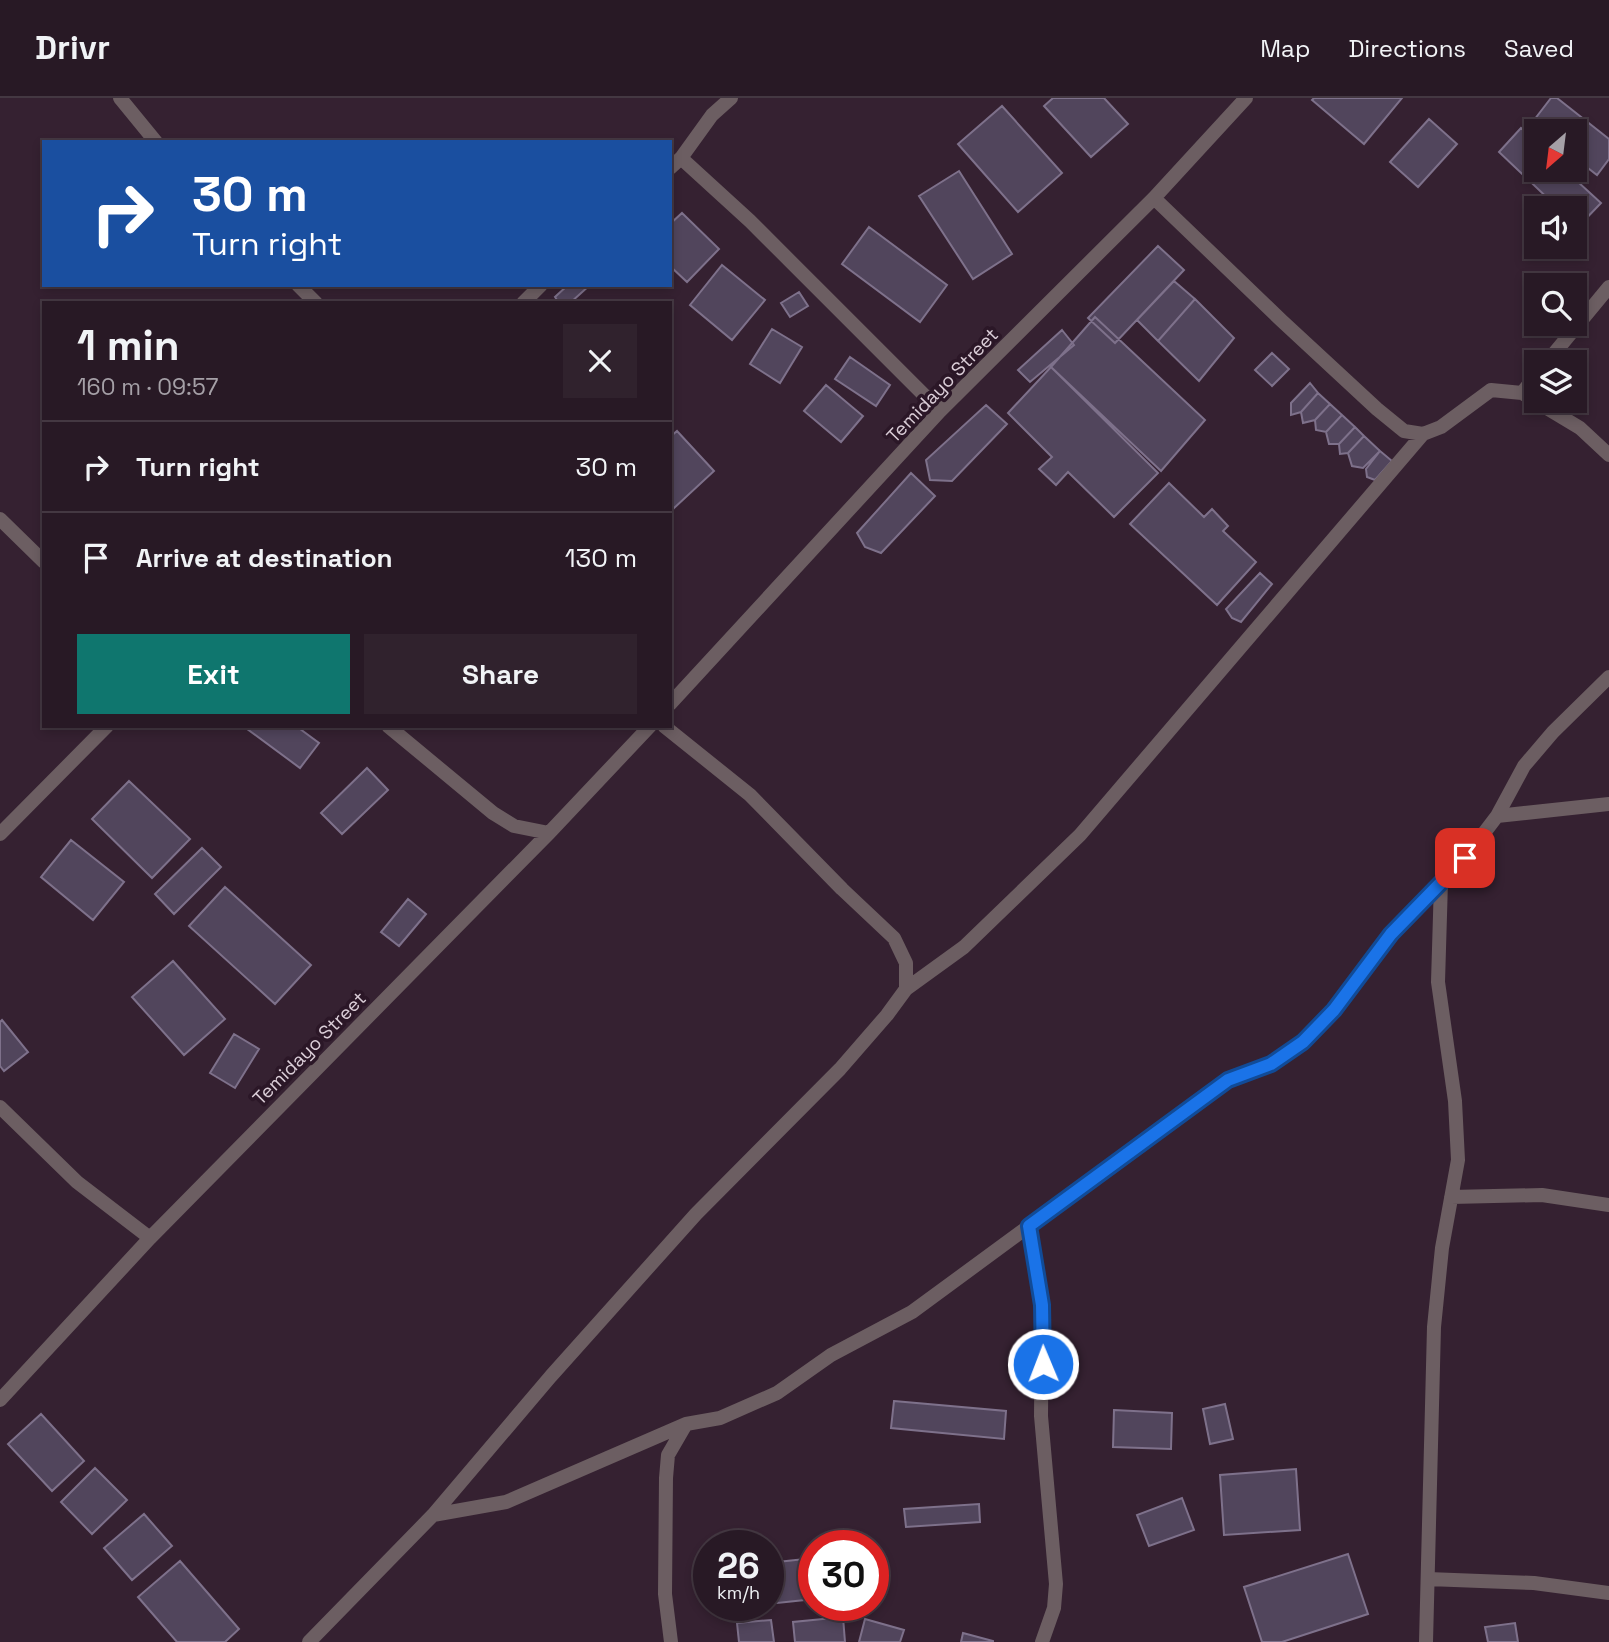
<!DOCTYPE html>
<html lang="en">
<head>
<meta charset="utf-8">
<style>
	body { margin:0; font-family:"Space Grotesk",sans-serif; background:#30222d; color:#f1f3f6; height:100vh; display:flex; flex-direction:column; font-size:26px; white-space:nowrap }
	* { box-sizing:border-box; margin:0 }
	p { font-size:23px; color:#a5a0a7 }
	.icon { flex:none; width:38px; height:38px; fill:none; stroke:currentColor; stroke-width:2; stroke-linecap:round; stroke-linejoin:round }
	.map { position:relative; flex:1; overflow:hidden }
	.side { position:absolute; left:42px; top:203px; width:630px; height:427px; display:flex; flex-direction:column; background:#281925; border-radius:0px; box-shadow:0 4px 10px #0003,0 0 0 2px #443842 }
	.side>* { flex:none }
	.top-card { position:absolute; left:42px; top:42px; width:630px; height:147px; border-radius:0px; box-shadow:0 4px 10px #0003,0 0 0 2px #443842; background:#1a4fa0; color:#fff; overflow:hidden }
	.needle { width:46px; rotate:208deg }
	.buttons { position:absolute; left:1524px; top:21px; display:grid; gap:14px }
	.buttons a { display:grid; place-items:center; width:63px; height:63px; border-radius:0px; background:#281925; box-shadow:0 4px 10px #0003,0 0 0 2px #443842; font-size:35px }
	.speed { position:absolute; left:693px; top:1432px; display:flex; gap:14px; font-size:35px; font-weight:700; text-align:center }
	.speed>* { display:grid; place-content:center; width:91px; height:91px; border-radius:50%; background:#281925; box-shadow:0 4px 10px #0003,0 0 0 2px #443842; line-height:1 }
	.speed small { font-size:18px; font-weight:400 }
	.speed .limit { border:10px solid #d22; background:#fff; color:#111 }
	.pin { position:absolute; display:grid; place-items:center; width:60px; height:60px; color:#fff; margin:-30px; border-radius:14px; box-shadow:0 4px 10px #0006 }
	.me { position:absolute; width:77px; margin:-38px; rotate:359deg; stroke-linejoin:round; filter:drop-shadow(0 0 5px #0008) }
	.turn { display:flex; align-items:center; gap:24px; height:147px; padding:0 35px; font-size:32px }
	.turn .icon { width:91px; height:91px; stroke-width:2.5 }
	.turn b { display:block; font-size:49px; line-height:60px }
	.round { display:grid; place-items:center; flex:none; width:74px; height:74px; border-radius:0px; background:#30222d }
	.headline { display:flex; align-items:center; justify-content:space-between; height:119px; padding:0 35px }
	h1 { font-size:42px; font-weight:800; line-height:52px }
	.action { display:flex; gap:14px; margin-top:auto; padding:14px 35px }
	.action a { flex:1; height:80px; border-radius:0px; background:#0f766e; color:#fff; font-size:28px; font-weight:800; line-height:80px; text-align:center }
	.action a+a { background:#30222d; color:#f1f3f6 }
	ul { padding:0; list-style:none }
	li { display:flex; align-items:center; gap:21px; height:91px; padding:0 35px; border-top:2px solid #443842 }
	li div { flex:1 }
	li b { display:block; font-size:26px }
	li em { font-style:normal }
	header { display:flex; align-items:center; gap:42px; box-sizing:border-box; height:98px; padding:0 35px; background:#281925; border-bottom:2px solid #443842 }
	header strong { font-size:33px }
	nav { display:flex; gap:38px; margin-inline-start:auto; font-size:24px }
	.map>svg:first-child { display:block }
</style>
</head>
<body>
<header>
<strong>Drivr</strong>
<nav><a>Map</a><a>Directions</a><a>Saved</a></nav>
</header>
<div class="map">
<svg width="1609" height="1544" viewBox="0 0 1609 1544">
	<rect width="100%" height="100%" fill="#352131"/>
	<path fill="#51455c" stroke="#7e718b" stroke-width="2" d="M1053,0H1104L1128,26L1091,59L1044,8Z
		M1314,0H1402L1364,46L1312,2Z
		M1551,0H1557L1609,41V61L1597,77L1575,60V33H1540L1531,26Z
		M1002,8L1062,75L1018,114L958,46Z
		M1429,21L1457,46L1418,89L1390,64Z
		M1521,30L1536,44V72H1565L1601,105L1578,129L1575,126V110H1558L1499,54Z
		M959,73L1012,156L973,181L919,98Z
		M682,115L719,151L687,184L670,168V126Z
		M869,129L947,187L920,224L842,166Z
		M1158,148L1184,172L1115,245L1088,220Z
		M722,167L765,202L732,242L690,207Z
		M1174,183L1195,201L1158,243L1137,222Z
		M568,187H590L570,205H559L555,199Z
		M799,194L808,208L790,219L781,205Z
		M1195,201L1234,240L1199,283L1158,243Z
		M1095,219L1205,322L1161,373L1051,269Z
		M772,231L802,249L780,285L750,266Z
		M1062,232L1074,247L1030,284L1018,272Z
		M1272,255L1289,271L1272,288L1255,272Z
		M850,259L890,287L876,308L835,281Z
		M1051,269L1158,375L1114,419L1068,374L1056,387L1039,371L1052,359L1008,315Z
		M1310,285L1318,295L1301,314L1291,317V305Z
		M826,287L863,318L841,344L804,313Z
		M1318,295L1330,306L1315,322L1303,325L1301,314Z
		M1330,306L1342,317L1326,334L1316,332L1315,322Z
		M986,307L1007,326L952,383L930,382L926,362Z
		M1342,317L1355,329L1339,346H1329L1326,334Z
		M1355,329L1364,338L1348,355L1340,356L1339,346Z
		M677,333L714,373L673,411L670,408V339Z
		M1364,338L1380,353L1363,370L1352,368L1348,355Z
		M1380,353L1392,363L1375,382L1367,379L1366,371Z
		M911,375L935,398L881,455L865,449L857,435Z
		M1169,385L1204,419L1212,411L1228,428L1223,433L1256,464L1217,507L1130,426Z
		M1260,475L1272,486L1241,524L1232,520L1226,511Z
		M243,628H296L319,645L300,670Z
		M367,670L388,692L342,736L321,715Z
		M129,683L190,741L152,780L92,721Z
		M71,742L124,784L93,822L41,779Z
		M202,750L221,769L174,816L155,796Z
		M225,789L311,867L275,906L189,828Z
		M408,801L426,816L399,848L381,834Z
		M173,863L225,921L184,957L132,899Z
		M2,922L28,954L4,973L0,968V924Z
		M234,936L259,951L235,990L210,975Z
		M894,1303L1006,1313L1004,1341L891,1330Z
		M1225,1306L1233,1341L1210,1346L1203,1311Z
		M1114,1312L1172,1315L1171,1351L1113,1349Z
		M41,1316L84,1363L52,1393L8,1346Z
		M95,1370L127,1402L92,1436L61,1404Z
		M1296,1371L1300,1432L1224,1437L1220,1377Z
		M1182,1400L1194,1432L1149,1448L1137,1417Z
		M979,1406L980,1424L906,1429L904,1411Z
		M144,1416L172,1448L132,1482L104,1450Z
		M1348,1456L1368,1516L1282,1544H1262L1244,1489Z
		M814,1460V1501L768,1506V1465Z
		M180,1463L239,1531L225,1544H177L138,1499Z
		M728,1507H758L728,1510Z
		M843,1519L845,1544H795L793,1524Z
		M865,1521L904,1532L900,1544H859Z
		M771,1522L774,1544H739L737,1525Z
		M1515,1525L1518,1544H1488L1485,1529Z
		M963,1535L993,1543V1544H961Z"/>
	<g fill="none" stroke-linecap="round" stroke-linejoin="round">
		<path stroke="#6c5e62" stroke-width="14" d="M120,0L156,44
			M681,60L750,123L940,313
			M670,70L681,60L712,17L731,0
			M1154,100L1282,223L1377,311L1404,333L1423,336L1441,329L1491,292L1522,295L1580,330L1609,357
			M298,187L316,205
			M523,205L541,187
			M1547,264L1609,189
			M1522,295L1536,277
			M0,421L44,464
			M670,606L940,313L1154,100L1246,0
			M388,628L493,715L514,728L549,735
			M664,628L750,697L842,791L894,840L906,865V891
			M1497,718L1609,706
			M0,736L107,628
			M0,1009L77,1084L150,1140
			M1451,1099L1542,1097L1609,1107
			M1029,1128L1042,1207L1041,1318L1056,1486L1054,1510L1042,1544
			M0,1302L150,1140L549,735L650,628
			M433,1417L506,1404L686,1326L720,1320L777,1295L831,1257L912,1214L1228,982L1271,966L1303,944L1334,912L1391,836L1465,760L1497,718L1524,668L1553,634L1609,579
			M1428,1481L1534,1485L1609,1495
			M309,1544L433,1417L551,1278L696,1116L840,971L887,917L906,891L964,849L1080,737L1423,336
			M671,1544L665,1496L666,1380L668,1357L686,1326
			M1426,1544L1434,1229L1442,1150L1458,1062L1455,1003L1438,884L1441,784"/>
	</g>
	<g fill="none" stroke-linecap="round" stroke-linejoin="round">
		<defs>
			<path id="route" d="M1043,1266L1042,1207L1029,1128L1228,982L1271,966L1303,944L1334,912L1391,836L1465,760"/>
		</defs>
		<use href="#route" stroke="#114b97" stroke-width="18"/>
		<use href="#route" stroke="#1a73e8" stroke-width="12"/>
	</g>
	<g text-anchor="middle" stroke-width="7" stroke-linejoin="round" paint-order="stroke">
		<g font-size="19" fill="#dacdd7" stroke="#2b1727">
			<text transform="translate(942 287) rotate(-46)" y="7">Temidayo Street</text>
			<text transform="translate(309 950) rotate(-45)" y="7">Temidayo Street</text>
		</g>
	</g>
</svg>
<div class="buttons">
<a><svg class="needle" viewBox="-14 -14 28 28"><path d="M0-13l5 13h-10z" fill="#e53935"/><path d="M0 13l5-13h-10z" fill="#a5a0a7"/></svg></a>
<a><svg class="icon" aria-label="sound" viewBox="0 0 24 24"><path d="M4 9h4l5-4v14l-5-4H4zM17 9q2 3 0 6"/></svg></a>
<a><svg class="icon" aria-label="search" viewBox="0 0 24 24"><circle cx="10" cy="10" r="6"/><path d="M15 15l6 6"/></svg></a>
<a><svg class="icon" aria-label="layers" viewBox="0 0 24 24"><path d="M12 4l9 5-9 5-9-5zM3 14l9 5 9-5"/></svg></a>
</div>
<div class="speed"><div>26<small>km/h</small></div><div class="limit">30</div></div>
<div class="pin" style="left:1465px;top:760px;background:#d93025"><svg class="icon" aria-label="arrive" viewBox="0 0 24 24"><path d="M6 21V4h12l-3 4 3 4H6"/></svg></div>
<svg class="me" style="left:1043px;top:1266px" viewBox="-20 -20 40 40"><circle r="17" fill="#1a73e8" stroke="#fff" stroke-width="3"/><path d="M0-11L8 9 0 5-8 9z" fill="#fff"/></svg>
<div class="top-card">
<div class="turn"><svg class="icon" aria-label="right" viewBox="0 0 24 24"><path d="M7 20v-9h11M14 6l5 5-5 5"/></svg><div><b>30 m</b>Turn right</div></div>
</div>
<section class="side">
<div class="headline"><div><h1>1 min</h1><p>160 m · 09:57</p></div><a class="round"><svg class="icon" aria-label="close" viewBox="0 0 24 24"><path d="M6 6l12 12M18 6L6 18"/></svg></a></div>
<ul>
<li><svg class="icon" aria-label="right" viewBox="0 0 24 24"><path d="M7 20v-9h11M14 6l5 5-5 5"/></svg><div><b>Turn right</b></div><em>30 m</em></li>
<li><svg class="icon" aria-label="arrive" viewBox="0 0 24 24"><path d="M6 21V4h12l-3 4 3 4H6"/></svg><div><b>Arrive at destination</b></div><em>130 m</em></li>
</ul>
<div class="action"><a>Exit</a><a>Share</a></div>
</section>
</div>
</body>
</html>
